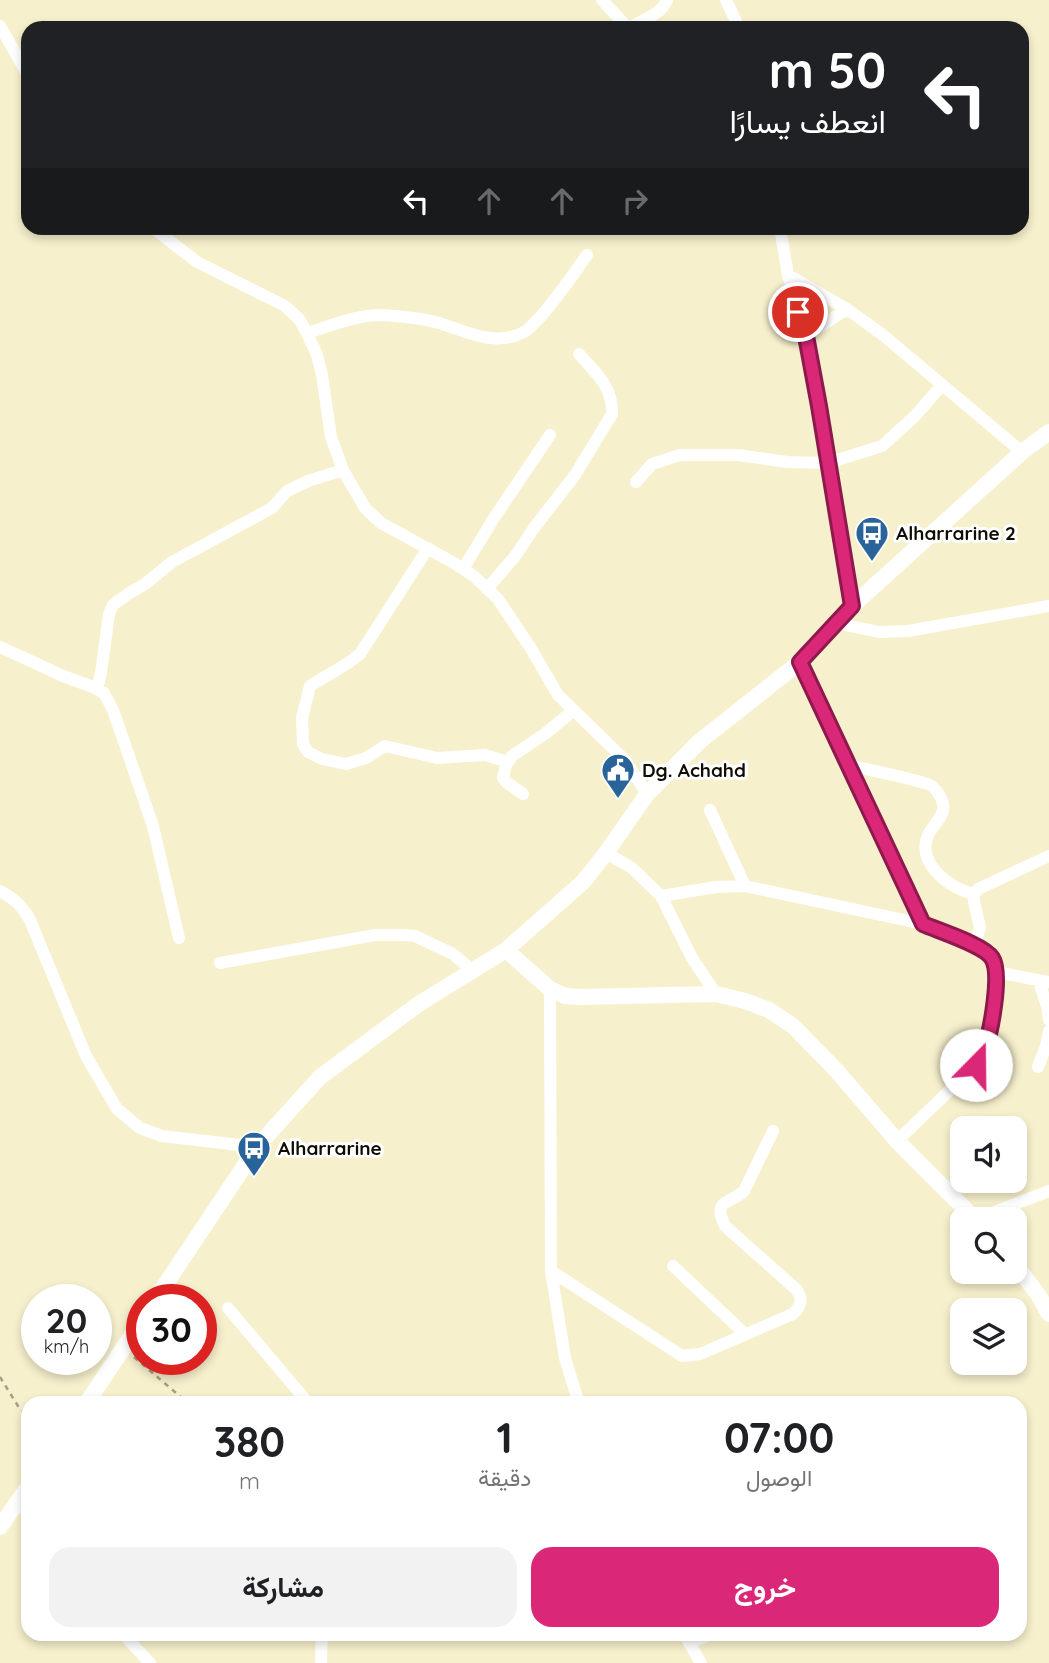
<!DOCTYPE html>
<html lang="ar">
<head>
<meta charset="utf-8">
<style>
	body { margin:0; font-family:Quicksand,Vazirmatn,sans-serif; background:#f2f2f2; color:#202124; direction:rtl; height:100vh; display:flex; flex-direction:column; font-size:26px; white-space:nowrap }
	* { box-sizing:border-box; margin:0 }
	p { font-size:23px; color:#757577 }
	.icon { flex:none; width:38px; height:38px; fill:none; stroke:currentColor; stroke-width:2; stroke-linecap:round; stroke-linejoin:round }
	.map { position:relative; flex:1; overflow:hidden; direction:ltr }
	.side { position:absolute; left:21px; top:1396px; width:1006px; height:245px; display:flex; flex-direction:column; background:#fff; border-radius:21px; box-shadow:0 4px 10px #0003; direction:rtl }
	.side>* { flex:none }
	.banner { position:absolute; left:21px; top:21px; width:1008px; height:214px; border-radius:21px; box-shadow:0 4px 10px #0003; direction:rtl; background:#202124; color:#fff; overflow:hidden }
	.controls { position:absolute; left:950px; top:1116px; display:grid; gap:14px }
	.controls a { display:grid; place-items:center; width:77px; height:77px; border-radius:14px; background:#fff; box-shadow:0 4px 10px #0003; font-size:35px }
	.speed { position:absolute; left:21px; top:1284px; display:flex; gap:14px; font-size:35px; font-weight:700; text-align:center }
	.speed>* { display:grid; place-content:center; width:91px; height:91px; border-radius:50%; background:#fff; box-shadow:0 4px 10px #0003; line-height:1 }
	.speed small { font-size:18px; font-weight:400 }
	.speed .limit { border:10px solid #d22; background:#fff; color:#111 }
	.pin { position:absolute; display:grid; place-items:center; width:60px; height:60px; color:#fff; margin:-30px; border:4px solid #fff; border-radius:50%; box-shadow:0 2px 7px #0007 }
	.me { position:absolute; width:77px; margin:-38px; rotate:22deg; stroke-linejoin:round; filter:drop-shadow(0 0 5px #0008) }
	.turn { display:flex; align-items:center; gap:24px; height:147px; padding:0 28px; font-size:32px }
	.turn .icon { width:91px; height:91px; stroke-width:2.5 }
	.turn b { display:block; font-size:49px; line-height:60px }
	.lanes { display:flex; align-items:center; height:66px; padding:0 28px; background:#0003; justify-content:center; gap:35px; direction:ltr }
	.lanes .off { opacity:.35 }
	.eta { display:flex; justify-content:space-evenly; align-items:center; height:119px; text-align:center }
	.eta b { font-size:42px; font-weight:700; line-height:49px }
	.primary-button { display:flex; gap:14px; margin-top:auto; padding:14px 28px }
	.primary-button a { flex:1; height:80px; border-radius:21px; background:#db2777; color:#fff; font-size:28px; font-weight:700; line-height:80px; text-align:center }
	.primary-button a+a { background:#f2f2f2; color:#202124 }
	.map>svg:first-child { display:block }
</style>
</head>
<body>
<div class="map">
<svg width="1049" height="1663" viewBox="0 0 1049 1663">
	<rect width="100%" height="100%" fill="#f7f0cd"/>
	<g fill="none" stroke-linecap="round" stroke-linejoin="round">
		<path stroke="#a6a086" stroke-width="2.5" stroke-dasharray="5 5" stroke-linecap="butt" d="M134,1357L189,1404
			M0,1377L18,1406L28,1416"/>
		<path stroke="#fff" stroke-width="12" d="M602,0L628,28
			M726,0L739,28
			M0,26L28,75
			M628,28C641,21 662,14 667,0
			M153,228L197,262L285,306L299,319L307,333L317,355L322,375L331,437L343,470L365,508L381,523L454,563L475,577L498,599L530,647L558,695L625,760L647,794
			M780,228L788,275L806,336L852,606
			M788,275L847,309L883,335L1022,452
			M307,333C330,326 356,315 380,315C398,316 422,318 439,323C465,331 494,347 522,333C539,325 574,273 587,255
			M806,336L847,309
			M636,482L652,464L680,455H738L787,462L828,463L882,446L915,416L942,385
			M428,548L360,654C345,667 326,675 310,686L302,718L303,744L308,752L322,759L346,764L366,758L385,746L437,758L485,755L508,762
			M463,569L494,518L550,435
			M487,589L516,555L534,528L575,475L612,414C613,387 596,373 579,354
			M836,623L879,632L908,631L1049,606
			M0,647L63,676L93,687L104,693L113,710L153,826L179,938
			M800,662L923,924
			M97,689L101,673L109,614L113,605L128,594L145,584L172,562L272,508L287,491L308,481L343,470
			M849,765C863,769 925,781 932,786C938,791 945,802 943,810C941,820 930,828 927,838C918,865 951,889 974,894
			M523,794L506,782L503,778L506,765L512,756L546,733L574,710
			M710,810L745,886
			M606,853L632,868L661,896L692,958L716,994
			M0,891C14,898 22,906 30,920L86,1056L117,1109L140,1128L162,1136L257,1147
			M661,896L716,887L745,886L923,924L982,948L992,958L995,966L997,984L990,1030L984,1049L976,1065L897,1141
			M975,946L980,927L974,902V894L978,889L1049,856
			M220,963L375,935H404L415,936L453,954L473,971
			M996,972L1049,982
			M1039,982L1047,1006L1049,1020
			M550,989L551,1271L565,1358L579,1404
			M1038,1067L1046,1046L1049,1031
			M976,1219L1049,1191
			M673,1266L745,1334
			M551,1271L682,1356L700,1354L793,1314C801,1306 803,1300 797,1290L725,1226C712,1199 729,1205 744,1191L773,1131
			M228,1308L309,1404
			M18,1501L28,1514
			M123,1634L150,1663
			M684,1634L701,1663
			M689,1643L712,1634
			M321,1663L322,1634"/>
		<path stroke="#fff" stroke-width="16" d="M506,950L550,989L565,996L580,997L716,994L745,1001L769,1010L793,1026L836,1070L897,1141L976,1220
			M1015,1264L1039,1296L1049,1314
			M155,1300L257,1147L320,1077L420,1003L506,950L583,882L606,853L647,794L700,741L800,662L852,606L1022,452L1049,432
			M86,1404L142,1320
			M0,1527L28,1487"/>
	</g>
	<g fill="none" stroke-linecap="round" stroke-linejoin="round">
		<defs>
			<path id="route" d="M798,312L806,336L819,406L852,606L800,662L923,924C939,931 984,945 992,958C1002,973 991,1033 984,1050C981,1055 978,1060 976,1065"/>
		</defs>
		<use href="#route" stroke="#8e194d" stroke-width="18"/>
		<use href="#route" stroke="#db2777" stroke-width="12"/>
	</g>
	<defs>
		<symbol id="bus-pin" viewBox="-11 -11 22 30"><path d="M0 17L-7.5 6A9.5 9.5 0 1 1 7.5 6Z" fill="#28639a" stroke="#fff"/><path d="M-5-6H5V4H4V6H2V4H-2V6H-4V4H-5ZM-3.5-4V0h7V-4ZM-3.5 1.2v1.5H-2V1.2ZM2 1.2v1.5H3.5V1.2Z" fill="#fff"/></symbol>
		<symbol id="civic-pin" viewBox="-11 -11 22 30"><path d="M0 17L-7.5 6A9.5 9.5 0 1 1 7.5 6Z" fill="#28639a" stroke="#fff"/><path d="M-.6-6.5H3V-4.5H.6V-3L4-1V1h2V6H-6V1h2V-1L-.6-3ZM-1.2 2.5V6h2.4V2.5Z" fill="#fff"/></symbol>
	</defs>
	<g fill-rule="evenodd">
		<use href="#bus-pin" x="853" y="514" width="38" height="52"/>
		<use href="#civic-pin" x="599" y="751" width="38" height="52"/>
		<use href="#bus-pin" x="235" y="1129" width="38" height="52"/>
	</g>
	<g text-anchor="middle" stroke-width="6" stroke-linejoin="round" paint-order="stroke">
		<g font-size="19" font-weight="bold" fill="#0f0c03" stroke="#fff" text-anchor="start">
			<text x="896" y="540">Alharrarine 2</text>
			<text x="642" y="777">Dg. Achahd</text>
			<text x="278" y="1155">Alharrarine</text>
		</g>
	</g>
</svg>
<div class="controls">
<a><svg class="icon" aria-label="sound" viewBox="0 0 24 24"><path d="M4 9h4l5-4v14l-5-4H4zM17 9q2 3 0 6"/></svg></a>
<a><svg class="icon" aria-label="search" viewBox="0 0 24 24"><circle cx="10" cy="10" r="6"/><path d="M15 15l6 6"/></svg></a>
<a><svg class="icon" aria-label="layers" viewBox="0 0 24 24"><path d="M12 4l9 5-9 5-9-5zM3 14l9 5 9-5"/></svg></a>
</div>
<div class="speed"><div>20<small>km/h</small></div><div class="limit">30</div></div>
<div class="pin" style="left:798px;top:312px;background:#d93025"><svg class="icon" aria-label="arrive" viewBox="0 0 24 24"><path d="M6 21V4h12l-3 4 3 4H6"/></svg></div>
<svg class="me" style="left:976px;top:1065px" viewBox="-20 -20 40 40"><circle r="19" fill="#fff"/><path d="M0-13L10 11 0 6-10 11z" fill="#db2777"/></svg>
<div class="banner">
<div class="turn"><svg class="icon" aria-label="left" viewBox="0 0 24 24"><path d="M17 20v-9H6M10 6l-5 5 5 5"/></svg><div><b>50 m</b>انعطف يسارًا</div></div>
<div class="lanes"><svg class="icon" aria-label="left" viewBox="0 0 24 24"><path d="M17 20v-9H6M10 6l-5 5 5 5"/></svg><svg class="icon off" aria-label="ahead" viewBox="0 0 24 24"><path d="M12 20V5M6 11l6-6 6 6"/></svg><svg class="icon off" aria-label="ahead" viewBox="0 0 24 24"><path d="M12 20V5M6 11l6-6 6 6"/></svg><svg class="icon off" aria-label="right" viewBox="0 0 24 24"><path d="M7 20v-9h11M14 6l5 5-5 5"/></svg></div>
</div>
<section class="side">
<div class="eta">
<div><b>07:00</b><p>الوصول</p></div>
<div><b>1</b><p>دقيقة</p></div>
<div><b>380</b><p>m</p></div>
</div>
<div class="primary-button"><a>خروج</a><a>مشاركة</a></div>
</section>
</div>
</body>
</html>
